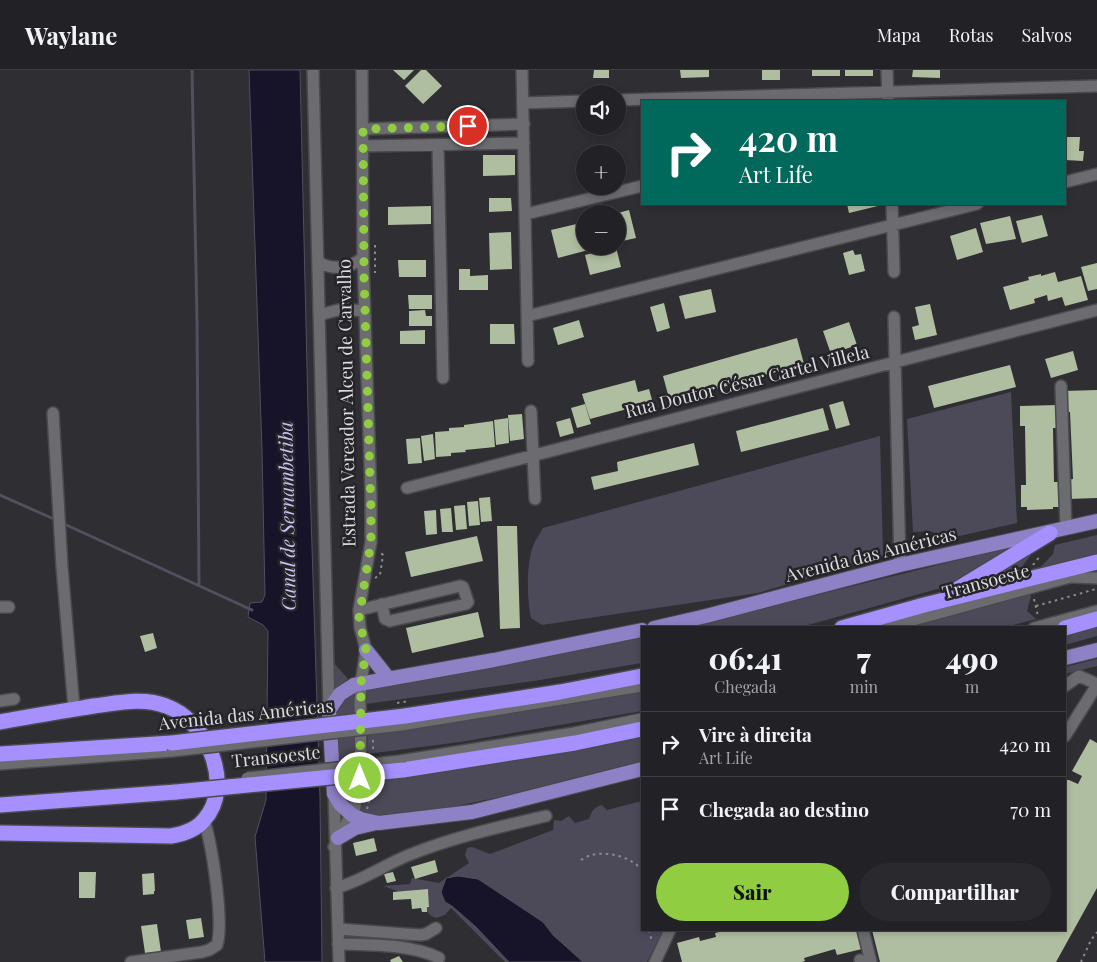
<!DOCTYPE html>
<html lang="pt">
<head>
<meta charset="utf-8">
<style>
	body { margin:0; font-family:"Playfair Display",serif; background:#2a2a2e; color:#f1f3f6; height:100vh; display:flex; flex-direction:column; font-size:19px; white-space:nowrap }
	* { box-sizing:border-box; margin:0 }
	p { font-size:16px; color:#a2a4a7 }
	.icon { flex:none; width:28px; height:28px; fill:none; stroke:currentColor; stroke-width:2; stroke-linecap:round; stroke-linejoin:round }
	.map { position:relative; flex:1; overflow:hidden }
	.details { position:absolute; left:641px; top:556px; width:425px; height:305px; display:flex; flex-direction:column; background:#222226; border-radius:0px; box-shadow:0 2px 8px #0003,0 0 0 1px #3f3f43 }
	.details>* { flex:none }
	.top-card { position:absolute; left:641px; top:30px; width:425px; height:105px; border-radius:0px; box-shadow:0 2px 8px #0003,0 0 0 1px #3f3f43; background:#00695c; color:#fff; overflow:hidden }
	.tools { position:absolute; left:576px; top:15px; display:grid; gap:10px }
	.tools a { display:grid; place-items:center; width:50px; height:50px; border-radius:50%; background:#222226; box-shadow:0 2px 8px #0003,0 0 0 1px #3f3f43; font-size:25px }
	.pin { position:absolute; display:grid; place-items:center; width:42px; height:42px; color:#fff; margin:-21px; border:2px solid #fff; border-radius:50%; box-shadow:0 1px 5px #0007 }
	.me { position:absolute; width:55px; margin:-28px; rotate:0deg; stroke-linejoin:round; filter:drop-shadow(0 0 4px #0008) }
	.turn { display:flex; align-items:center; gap:18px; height:105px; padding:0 15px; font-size:22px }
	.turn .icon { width:65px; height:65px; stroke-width:2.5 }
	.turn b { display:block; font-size:35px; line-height:42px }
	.eta { display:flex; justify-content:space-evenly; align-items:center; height:85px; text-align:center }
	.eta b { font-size:30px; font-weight:800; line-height:35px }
	.primary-button { display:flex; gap:10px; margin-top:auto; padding:10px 15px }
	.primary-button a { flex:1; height:58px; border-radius:30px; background:#90cd40; color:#111; font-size:20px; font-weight:800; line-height:58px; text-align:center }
	.primary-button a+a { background:#2a2a2e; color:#f1f3f6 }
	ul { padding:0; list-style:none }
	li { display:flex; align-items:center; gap:15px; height:65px; padding:0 15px; border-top:1px solid #3f3f43 }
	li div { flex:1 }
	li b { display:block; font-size:19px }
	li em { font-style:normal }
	header { display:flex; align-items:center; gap:30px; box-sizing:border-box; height:70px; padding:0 25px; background:#222226; border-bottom:1px solid #3f3f43 }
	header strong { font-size:24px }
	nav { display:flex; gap:28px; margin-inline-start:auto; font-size:18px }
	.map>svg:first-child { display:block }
</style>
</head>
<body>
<header>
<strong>Waylane</strong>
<nav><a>Mapa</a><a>Rotas</a><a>Salvos</a></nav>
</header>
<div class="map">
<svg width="1097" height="892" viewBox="0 0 1097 892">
	<rect width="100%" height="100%" fill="#2e2e33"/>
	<path fill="#4c4a59" d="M1011,322L1017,453L955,467L942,466L930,461L913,462L907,349Z
		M880,366L883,486L758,523L542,555L531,548C527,528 526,495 533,476C535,470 540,464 543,458Z
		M1097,465V484L1038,500L1053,484L1055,475Z
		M1015,476L941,518L801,557L680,558L724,548Z
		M1036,479L1023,495L1027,502L965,520Z
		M1028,520L1031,526L1027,541L1036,549L1005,557L890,558Z
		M1097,552V566L1065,575V560Z
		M642,565V593L534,611L366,634L362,616L496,597Z
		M1097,589V596L1065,604V597Z
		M332,591L348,609L333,621Z
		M353,619L356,635L357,709L350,737L341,725L336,683V642L339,632Z
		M642,619V641L460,672L367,684L368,661Z
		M642,663V691L500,727L447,738L378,747L359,743C365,730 369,721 367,707Z
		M642,731V860H663L647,892H583L553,865L543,852L478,809L445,832C469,844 491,873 509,892H505L451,838L445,845L436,848C429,845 427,844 427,837L429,836L428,819L400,822L383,816L410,814L412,808L439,813L469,793L465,785L467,778L472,777L490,784L553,760L554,750L561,751L569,746L575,753L589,749C592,741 594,737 602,735L607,740Z"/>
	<path fill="#171328" stroke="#524f5f" d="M249,0H300L309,383L320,728L322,892H265L255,767L266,730L268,561L263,555L248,547L250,533L262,532L265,525L262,381Z
		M458,806L478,809L543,852L553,865L583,892H509L476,857L452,836L445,832L441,822L446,808Z"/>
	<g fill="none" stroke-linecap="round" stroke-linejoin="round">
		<path stroke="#524f5f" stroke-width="3" d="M192,0L197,250L199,515
			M0,425L56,450
			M62,453L252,540"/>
	</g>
	<path fill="#afbda1" d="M393,0H414L404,10Z
		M421,0H426L442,16L423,34L405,16Z
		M594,0H609V8H593Z
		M680,0H709V7L681,8Z
		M762,0H780V10H762Z
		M812,0H840V6H812Z
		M845,0H873V6H845Z
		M913,0H940V8L912,7Z
		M1065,67H1080L1079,81H1084L1083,91L1065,90Z
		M483,85H515V105L483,106Z
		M489,128H511L512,141L489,142Z
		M847,134H878V136L849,143Z
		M431,136V154L388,155V137Z
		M629,140L636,168L618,172V143Z
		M1042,145L1048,166L1022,173L1016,151Z
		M1010,146L1016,169L986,174L980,153Z
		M585,152V176L600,177L558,188L551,160Z
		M976,158L983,182L957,190L950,166Z
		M511,162L512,199L490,200L489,163Z
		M616,177L621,197L590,205L585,185Z
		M853,180L855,185L861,184L865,201L849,205L843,183Z
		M398,190H426V207H399Z
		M1097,193V219L1088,221L1081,197Z
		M459,199H470V206L488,205V220H459Z
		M1055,202L1058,212L1081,206L1088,230L1065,236L1062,227L1048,231L1047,225L1034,229L1035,233L1010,240L1003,217L1029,210L1028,207L1041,204V206Z
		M711,219L716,242L685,249L679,226Z
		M408,225H432V239H409Z
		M664,233L670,258L657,262L650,237Z
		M930,234L937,265L915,270L912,257L919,255L915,237Z
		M425,240L426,246H432V256H409V241Z
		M579,250L584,267L558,275L553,258Z
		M849,252L857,275L831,284L823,261Z
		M490,254H514L515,274H490Z
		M425,260V274H400V261Z
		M797,268L804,294L670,332L663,306Z
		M1073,281L1078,300L1051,308L1045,289Z
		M1010,295L1016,317L934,338L928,316Z
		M635,310L638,322L649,319L654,337L643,340L642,335L590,349L582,324Z
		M1097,320V428L1068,429L1067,410L1073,409L1070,342H1064L1063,321Z
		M843,331L850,355L836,359L829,335Z
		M585,334L591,354L577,358L571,338Z
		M1057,335L1058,358H1053L1054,412H1059V437H1053V439L1027,440V437H1021V415H1026L1025,356H1020V336Z
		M823,338L829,360L741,382L736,361Z
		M522,344L524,369L510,371L508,345Z
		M508,348L509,373L496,375L494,350Z
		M570,348L574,363L560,367L556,352Z
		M493,351L495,377L465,380L466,382L451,383V386L436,387L435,362L449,361V358L464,357V355Z
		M433,364L435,389L424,391L421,366Z
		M420,368L422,393L408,394L406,369Z
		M694,373L699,395L594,420L591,407L618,401L617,392Z
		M490,427L492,451L481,452L479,428Z
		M478,431L480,455L469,456L467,432Z
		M465,435L467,459L456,460L454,436Z
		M451,438L453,462H442L440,439Z
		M436,440L437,464L426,465L424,441Z
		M497,456H517L520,558L500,559Z
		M477,466L483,491L411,507L405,482Z
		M478,542L484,567L412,583L406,558Z
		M153,563L157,578L145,582L140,566Z
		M1090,669L1097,673V818L1056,892H880L872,860H1065V710H1069L1078,714L1082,706L1072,701Z
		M374,768L377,781L356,786L353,773Z
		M435,790L438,802L415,809L411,797Z
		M79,802H96L95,828H79Z
		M393,802L396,811L387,813L384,804Z
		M154,803L155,821H154V824L143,825L142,804Z
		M428,819L429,837H427V842H422L421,838L412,839L411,829L393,830V822Z
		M201,848L204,867L189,869L186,850Z
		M157,854L161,882L145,883L141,856Z
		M728,860H857L862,879L837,885L835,879L804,888L805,891L802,892H682L677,873L699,867L700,871L716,867L715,863Z
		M399,886L403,892H391L390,890Z"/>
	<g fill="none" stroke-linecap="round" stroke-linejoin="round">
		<defs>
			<path id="minor" d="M313,0L329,640
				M522,0L528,291
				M887,0L888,31
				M618,30L1097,16
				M523,33L585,31
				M363,59L524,54
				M438,75L443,308
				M363,76L524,73
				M1065,112L1097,104
				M892,134L894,202
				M526,144L642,116
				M318,192C334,201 349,198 363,188
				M319,245L342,239L364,241
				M527,246L977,134
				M894,247L900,495
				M1061,316L1066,458
				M531,341L535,429
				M53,343L62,497L74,639
				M407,418L1097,240
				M1073,507L1097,508
				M0,537H9
				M359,540L460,516L463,517L468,532L466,534L390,551L385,549L382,534
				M884,558L1081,504
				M1034,558L1097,541
				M1065,616L1079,606L1097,614
				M0,631L14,629
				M401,655L642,616
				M1065,666L1097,615
				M400,691L574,663L642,649
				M0,694L172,681
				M334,724L339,892
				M334,777L355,737L361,708L360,632L361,613L366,580L360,557L359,540L371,472V426L363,188L362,0
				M336,818C362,811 384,795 409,785C454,767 499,757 546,746
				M338,859L420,865L426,864L436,858
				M863,860L871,892
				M338,874C370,875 411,874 439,888
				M860,890L861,892
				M131,892L202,882L209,880L217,875C224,851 212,775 204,750
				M655,892L670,860"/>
			<path id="major" d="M654,558L706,546L900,495L1097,451
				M642,560L494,590L354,615L340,624L329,640L334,724L340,734L352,745L361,749L379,753L472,742L642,699
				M366,580L389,609
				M1065,588L1097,580
				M338,768L355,758L376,753"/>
			<path id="highway" d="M951,523L1050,463
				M842,558L924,535L1097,492
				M1065,558L1097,549
				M405,646L560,622L642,606
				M0,652C31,646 63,641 94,636C118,633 143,627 166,636C207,650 235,716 204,750C196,760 183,764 171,766L0,763
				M0,684L172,673
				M403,700L575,673L642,659
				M0,735L176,722"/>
		</defs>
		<use href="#minor" stroke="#4a494d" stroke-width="14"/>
		<use href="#major" stroke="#4a494d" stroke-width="16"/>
		<use href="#highway" stroke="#4a494d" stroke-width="18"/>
		<path stroke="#8b8b8f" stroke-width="2" stroke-dasharray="2.5 4" stroke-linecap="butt" d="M375,175V203
			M1033,495L1040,486
			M375,508L380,505L383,485L380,482
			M1034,529L1038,546
			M1036,536L1096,519
			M397,633L409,631
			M168,661L169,658L177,659
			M373,670V683
			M367,739L373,715
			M581,790C584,788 588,786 591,785C609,781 631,787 642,800
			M649,860L652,872
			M1081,892L1091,870L1097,862"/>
		<use href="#minor" stroke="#6b6b70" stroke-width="11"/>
		<use href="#major" stroke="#8e81c5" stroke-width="14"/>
		<use href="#highway" stroke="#a590fd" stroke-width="15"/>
		<defs>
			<path id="minor-bridge" d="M172,681L401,655
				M247,708L400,691"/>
			<path id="highway-bridge" d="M172,673L405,646
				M176,722L403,700"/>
		</defs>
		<use href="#minor-bridge" stroke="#4a494d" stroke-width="14" stroke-linecap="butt"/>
		<use href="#highway-bridge" stroke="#4a494d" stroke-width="18" stroke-linecap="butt"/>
		<use href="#minor-bridge" stroke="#6b6b70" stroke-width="11"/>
		<use href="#highway-bridge" stroke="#a590fd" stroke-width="15"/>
	</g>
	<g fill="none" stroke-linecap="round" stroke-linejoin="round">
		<path stroke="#90cd40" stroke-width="9" stroke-dasharray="0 16.2" d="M360,708L361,613L366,580L359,548L371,472V441L364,206L363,59L468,56"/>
	</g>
	<g text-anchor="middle" stroke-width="5" stroke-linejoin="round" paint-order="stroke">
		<g font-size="18" fill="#dcdcdf" stroke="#252429">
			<text transform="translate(747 312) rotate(-14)" y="6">Rua Doutor César Cartel Villela</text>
			<text transform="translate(347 333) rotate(-91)" y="6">Estrada Vereador Alceu de Carvalho</text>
			<text transform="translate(871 485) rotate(-14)" y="6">Avenida das Américas</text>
			<text transform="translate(986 512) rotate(-15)" y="6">Transoeste</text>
			<text transform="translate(246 645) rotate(-6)" y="6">Avenida das Américas</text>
			<text transform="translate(276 687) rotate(-6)" y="6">Transoeste</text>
		</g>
		<g font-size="19" font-style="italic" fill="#cac3f7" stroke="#252429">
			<text transform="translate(287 446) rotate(-91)" y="7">Canal de Sernambetiba</text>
		</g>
	</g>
</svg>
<div class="tools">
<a><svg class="icon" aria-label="sound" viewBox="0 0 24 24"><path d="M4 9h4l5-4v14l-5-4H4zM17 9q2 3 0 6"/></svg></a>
<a>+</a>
<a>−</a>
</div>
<div class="pin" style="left:468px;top:56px;background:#d93025"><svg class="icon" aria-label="arrive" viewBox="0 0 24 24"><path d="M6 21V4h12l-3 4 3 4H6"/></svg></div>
<svg class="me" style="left:360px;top:708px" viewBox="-20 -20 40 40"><circle r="17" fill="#90cd40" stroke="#fff" stroke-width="3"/><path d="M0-11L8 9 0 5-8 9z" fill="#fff"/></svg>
<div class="top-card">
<div class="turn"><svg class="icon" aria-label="right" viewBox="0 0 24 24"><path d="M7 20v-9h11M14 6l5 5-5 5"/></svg><div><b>420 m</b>Art Life</div></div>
</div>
<section class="details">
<div class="eta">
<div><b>06:41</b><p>Chegada</p></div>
<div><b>7</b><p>min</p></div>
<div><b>490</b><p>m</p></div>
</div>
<ul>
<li><svg class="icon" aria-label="right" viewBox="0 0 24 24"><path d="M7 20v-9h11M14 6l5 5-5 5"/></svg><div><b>Vire à direita</b><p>Art Life</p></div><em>420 m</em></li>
<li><svg class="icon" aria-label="arrive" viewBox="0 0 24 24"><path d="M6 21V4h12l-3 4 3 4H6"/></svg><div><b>Chegada ao destino</b></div><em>70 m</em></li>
</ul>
<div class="primary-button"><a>Sair</a><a>Compartilhar</a></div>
</section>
</div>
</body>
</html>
